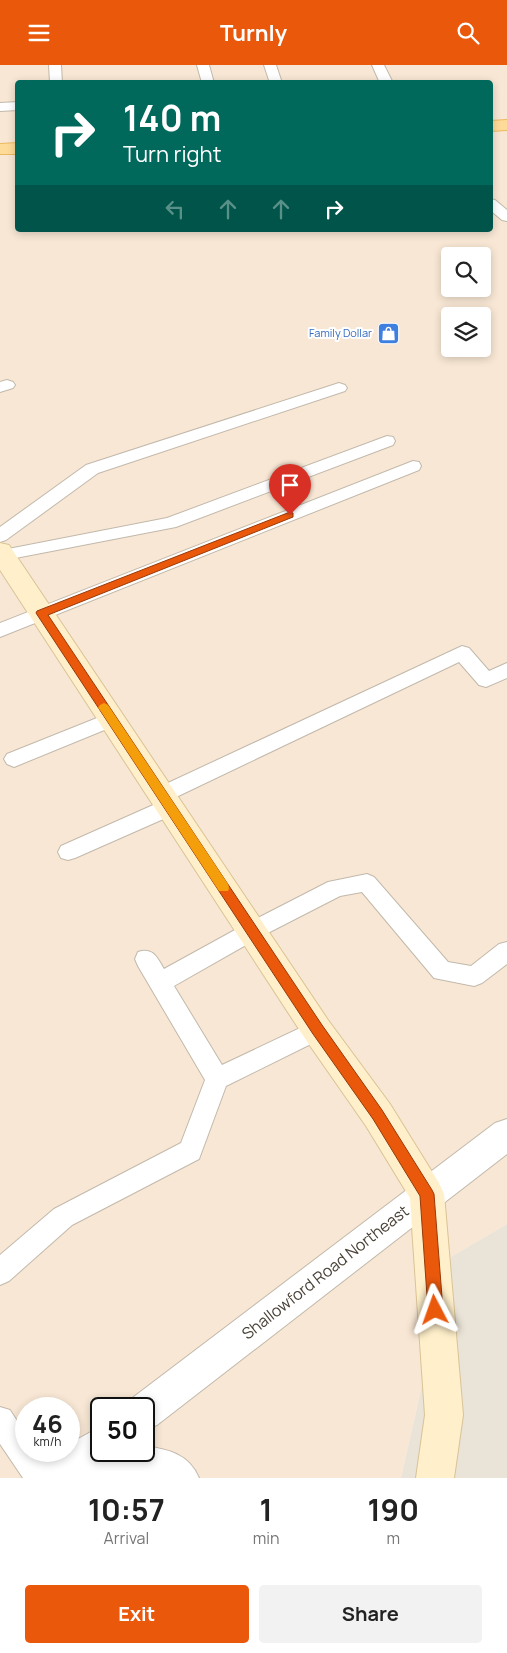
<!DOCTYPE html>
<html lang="en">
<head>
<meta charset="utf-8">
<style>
	body { margin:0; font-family:Manrope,sans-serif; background:#f2f2f2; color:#222; height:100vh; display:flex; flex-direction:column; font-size:19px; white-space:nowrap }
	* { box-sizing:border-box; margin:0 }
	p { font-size:16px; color:#767676 }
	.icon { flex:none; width:28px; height:28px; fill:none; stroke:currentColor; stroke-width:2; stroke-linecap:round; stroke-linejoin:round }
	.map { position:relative; height:1413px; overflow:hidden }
	.panel { display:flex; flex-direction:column; background:#fff; flex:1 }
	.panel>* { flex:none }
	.banner { position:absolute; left:15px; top:15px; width:478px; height:152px; border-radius:5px; box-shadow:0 2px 8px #0003; background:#00695c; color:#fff; overflow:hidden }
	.buttons { position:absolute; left:441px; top:182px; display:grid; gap:10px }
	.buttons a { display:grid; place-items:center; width:50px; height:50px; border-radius:5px; background:#fff; box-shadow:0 2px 8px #0003; font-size:25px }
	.speed { position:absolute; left:15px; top:1332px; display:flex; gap:10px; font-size:25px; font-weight:700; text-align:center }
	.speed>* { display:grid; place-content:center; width:65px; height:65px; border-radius:50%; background:#fff; box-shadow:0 2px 8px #0003; line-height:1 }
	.speed small { font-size:12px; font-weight:400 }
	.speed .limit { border:2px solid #111; border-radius:8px; background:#fff; color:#111 }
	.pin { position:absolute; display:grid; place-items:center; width:42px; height:42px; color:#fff; margin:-51px -21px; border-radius:50% 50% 50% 0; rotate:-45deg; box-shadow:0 0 5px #0007 }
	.pin .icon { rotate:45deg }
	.me { position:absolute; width:55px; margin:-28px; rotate:356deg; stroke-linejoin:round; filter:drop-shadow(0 0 4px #0008) }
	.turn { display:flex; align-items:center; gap:18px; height:105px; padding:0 25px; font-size:22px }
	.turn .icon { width:65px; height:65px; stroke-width:2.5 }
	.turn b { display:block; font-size:35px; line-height:42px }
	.lanes { display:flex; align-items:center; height:48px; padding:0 25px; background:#0003; justify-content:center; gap:25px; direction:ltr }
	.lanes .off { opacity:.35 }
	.eta { display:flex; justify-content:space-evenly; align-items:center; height:85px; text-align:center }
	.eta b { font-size:30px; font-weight:700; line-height:35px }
	.button { display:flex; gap:10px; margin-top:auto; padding:10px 25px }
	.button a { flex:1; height:58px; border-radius:5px; background:#ea580c; color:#fff; font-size:20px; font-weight:700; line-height:58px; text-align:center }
	.button a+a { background:#f2f2f2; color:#222 }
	header { display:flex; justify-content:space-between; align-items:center; height:65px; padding:0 25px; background:#ea580c; color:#fff; font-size:22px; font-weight:700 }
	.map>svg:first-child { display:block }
</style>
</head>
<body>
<header><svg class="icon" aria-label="menu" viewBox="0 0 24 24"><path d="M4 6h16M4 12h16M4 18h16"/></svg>Turnly<svg class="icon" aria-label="search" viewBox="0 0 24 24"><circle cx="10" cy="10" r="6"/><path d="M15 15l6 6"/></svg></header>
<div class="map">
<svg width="507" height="1413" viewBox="0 0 507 1413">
	<rect width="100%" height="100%" fill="#f6f1ea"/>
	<path fill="#eae3d7" d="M507,1159V1413H401L451,1192Z"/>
	<path fill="#f8e7d4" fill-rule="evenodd" d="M0,0H507V1159L451,1192L401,1413H0ZM18,18H490V165H18ZM450,191H482V224H450ZM450,251H482V284H450ZM26,1344H69V1386H26ZM101,1344H144V1386H101Z"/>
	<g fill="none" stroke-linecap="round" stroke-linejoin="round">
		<defs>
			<path id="service" d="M49,0H61L62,18H50Z
				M197,0H209L214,18H202Z
				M264,0H276L282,18H270Z
				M372,0H384L393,18H380Z
				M18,37V45L0,46V38Z
				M490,134L495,135L507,145V156L502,155L490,145Z
				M7,315L13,317L15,320L13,323L0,327V317Z
				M339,318L345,320L347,323L345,326L98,408L6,475L0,477V462L86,400Z
				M387,371L393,372L395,376L393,380L176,462L0,496V486L3,485L167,453Z
				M413,396L419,397L421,401L419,405L0,572V558Z
				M462,581L469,583L489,606L507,598V613L486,622L479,620L459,597L172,734L177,736L180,742L177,748L75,793L68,795L61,793L58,787L61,781L160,737L155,736L152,730L155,724Z
				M112,647L119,649L122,654L119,659L14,702L7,699L4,694L7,689Z
				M367,809L374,812L448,897L471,901L499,879L507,877V899L482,918L474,921L434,913L362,827L340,831L260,872L174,921L222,1000L317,955L325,958L328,965L325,972L226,1021L199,1094L72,1160L9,1216L0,1220V1190L54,1144L181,1078L205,1015L138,901L135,894L138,887C153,882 157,892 164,904L244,860L328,817Z
				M0,1342L10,1345L26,1370V1386H37L53,1413H23L0,1379Z"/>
			<path id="tertiary" d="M507,1054V1089L157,1360L144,1365V1344H127L131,1334L495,1058Z
				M96,1364L101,1366V1386H144V1381C168,1384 189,1389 199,1413H32C39,1397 51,1386 69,1386V1379Z"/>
			<path id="secondary" d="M0,478L9,480L328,955L390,1039L439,1118L444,1129L463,1350L454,1413H416L425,1350L410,1133L366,1061L306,975L0,505Z"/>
			<path id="primary" d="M507,55V65L490,66V56Z
				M18,78V89H0V79Z"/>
		</defs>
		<use href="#service" stroke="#c2b9ab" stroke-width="2"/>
		<use href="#tertiary" stroke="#c2b9ab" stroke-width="2"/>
		<use href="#secondary" stroke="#d9c397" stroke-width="2"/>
		<use href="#primary" stroke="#ecb961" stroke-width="2"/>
		<use href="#service" fill="#fff" fill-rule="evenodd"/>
		<use href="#tertiary" fill="#fff" fill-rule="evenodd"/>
		<use href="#secondary" fill="#ffefca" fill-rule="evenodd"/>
		<use href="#primary" fill="#ffdb99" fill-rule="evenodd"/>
	</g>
	<path fill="#ea580c" stroke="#983908" d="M290,447L293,448V452L48,550L322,960L382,1045L432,1125L434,1129L443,1245L441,1250L435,1252L430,1250L428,1245L420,1131L373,1054L313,969L36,548L37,546Z"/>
	<path fill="#f59e0b" d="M104,638L108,640L228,819L229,823L228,826H219L100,645L98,643L100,640Z"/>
	<defs>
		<symbol id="shop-square" viewBox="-11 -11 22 22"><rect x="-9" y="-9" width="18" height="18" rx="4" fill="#3f7fe0" stroke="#fff"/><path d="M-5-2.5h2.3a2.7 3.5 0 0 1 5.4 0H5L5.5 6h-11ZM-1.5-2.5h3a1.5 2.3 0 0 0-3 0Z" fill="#fff"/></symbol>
	</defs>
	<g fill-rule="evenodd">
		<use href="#shop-square" x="376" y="256" width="25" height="25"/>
	</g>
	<g text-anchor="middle" stroke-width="4" stroke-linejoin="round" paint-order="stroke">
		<g font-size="11" fill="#366cbe" stroke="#fff" text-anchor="end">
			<text x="372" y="272">Family Dollar</text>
		</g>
		<g font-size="16" fill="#4a4237" stroke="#fff">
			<text transform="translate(325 1207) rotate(-38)" y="6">Shallowford Road Northeast</text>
		</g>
	</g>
</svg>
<div class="buttons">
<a><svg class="icon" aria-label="search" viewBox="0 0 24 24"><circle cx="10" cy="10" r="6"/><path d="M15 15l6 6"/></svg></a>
<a><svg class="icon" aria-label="layers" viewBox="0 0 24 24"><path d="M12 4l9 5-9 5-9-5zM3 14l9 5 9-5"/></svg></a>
</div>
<div class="speed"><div>46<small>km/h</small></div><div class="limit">50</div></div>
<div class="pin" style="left:290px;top:450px;background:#d93025"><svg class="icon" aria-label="arrive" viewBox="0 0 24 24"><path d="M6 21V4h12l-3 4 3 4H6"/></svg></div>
<svg class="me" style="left:435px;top:1245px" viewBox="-20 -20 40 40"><path d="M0-17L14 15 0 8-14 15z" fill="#ea580c" stroke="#fff" stroke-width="4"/></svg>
<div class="banner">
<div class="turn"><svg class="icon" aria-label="right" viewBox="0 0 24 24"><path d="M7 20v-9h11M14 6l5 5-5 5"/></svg><div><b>140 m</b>Turn right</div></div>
<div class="lanes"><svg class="icon off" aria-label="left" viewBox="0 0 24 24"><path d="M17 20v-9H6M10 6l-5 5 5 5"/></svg><svg class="icon off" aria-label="ahead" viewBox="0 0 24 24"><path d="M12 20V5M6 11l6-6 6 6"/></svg><svg class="icon off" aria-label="ahead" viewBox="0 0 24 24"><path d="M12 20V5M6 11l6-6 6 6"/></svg><svg class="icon" aria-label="right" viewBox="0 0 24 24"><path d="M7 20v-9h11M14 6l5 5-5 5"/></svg></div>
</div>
</div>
<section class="panel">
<div class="eta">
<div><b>10:57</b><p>Arrival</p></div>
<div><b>1</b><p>min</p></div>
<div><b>190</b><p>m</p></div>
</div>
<div class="button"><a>Exit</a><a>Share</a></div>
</section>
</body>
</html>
